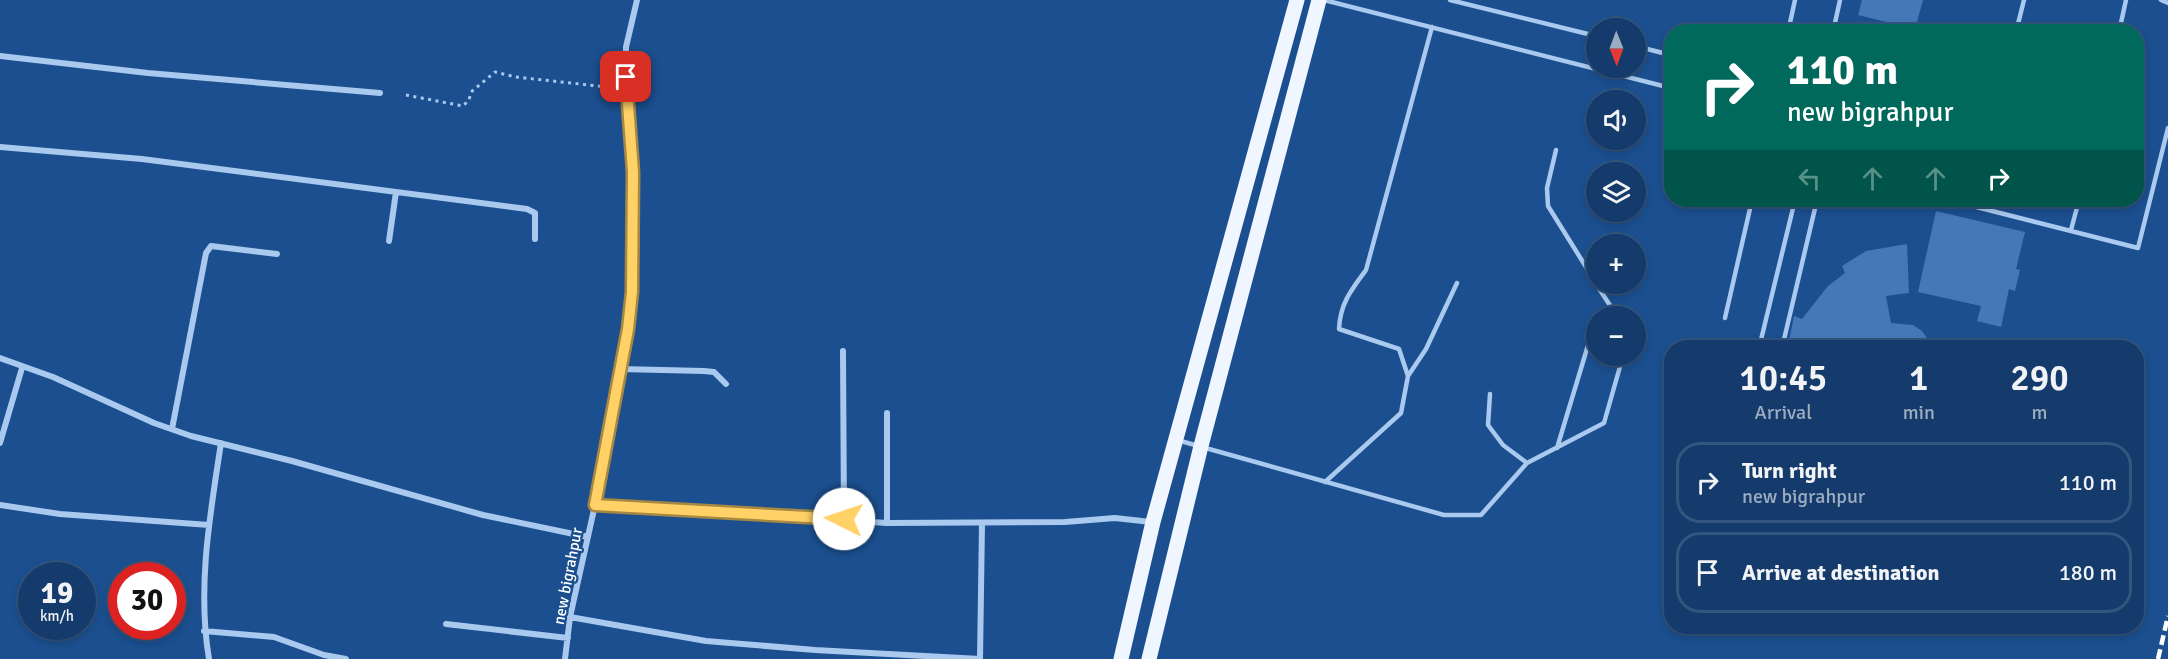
<!DOCTYPE html>
<html lang="en">
<head>
<meta charset="utf-8">
<style>
	body { margin:0; font-family:Signika,sans-serif; background:#214673; color:#f1f3f6; height:100vh; display:flex; flex-direction:column; font-size:22px; white-space:nowrap }
	* { box-sizing:border-box; margin:0 }
	p { font-size:20px; color:#9dadc1 }
	.icon { flex:none; width:33px; height:33px; fill:none; stroke:currentColor; stroke-width:2; stroke-linecap:round; stroke-linejoin:round }
	.map { position:relative; flex:1; overflow:hidden }
	.details { position:absolute; left:1664px; top:340px; width:480px; height:294px; display:flex; flex-direction:column; background:#143b6b; border-radius:24px; box-shadow:0 3px 9px #0003,0 0 0 2px #33557e }
	.details>* { flex:none }
	.guide { position:absolute; left:1664px; top:24px; width:480px; height:183px; border-radius:24px; box-shadow:0 3px 9px #0003,0 0 0 2px #33557e; background:#00695c; color:#fff; overflow:hidden }
	.needle { width:39px; rotate:179deg }
	.tools { position:absolute; left:1586px; top:18px; display:grid; gap:12px }
	.tools a { display:grid; place-items:center; width:60px; height:60px; border-radius:50%; background:#143b6b; box-shadow:0 3px 9px #0003,0 0 0 2px #33557e; font-size:30px }
	.speed { position:absolute; left:18px; top:562px; display:flex; gap:12px; font-size:30px; font-weight:700; text-align:center }
	.speed>* { display:grid; place-content:center; width:78px; height:78px; border-radius:50%; background:#143b6b; box-shadow:0 3px 9px #0003,0 0 0 2px #33557e; line-height:1 }
	.speed small { font-size:15px; font-weight:400 }
	.speed .limit { border:9px solid #d22; background:#fff; color:#111 }
	.pin { position:absolute; display:grid; place-items:center; width:51px; height:51px; color:#fff; margin:-26px; border-radius:12px; box-shadow:0 3px 9px #0006 }
	.me { position:absolute; width:66px; margin:-33px; rotate:274deg; stroke-linejoin:round; filter:drop-shadow(0 0 4px #0008) }
	.turn { display:flex; align-items:center; gap:21px; height:126px; padding:0 24px; font-size:27px }
	.turn .icon { width:78px; height:78px; stroke-width:2.5 }
	.turn b { display:block; font-size:42px; line-height:51px }
	.lanes { display:flex; align-items:center; height:57px; padding:0 24px; background:#0003; justify-content:center; gap:30px; direction:ltr }
	.lanes .off { opacity:.35 }
	.eta { display:flex; justify-content:space-evenly; align-items:center; height:102px; text-align:center }
	.eta b { font-size:36px; font-weight:600; line-height:42px }
	ul { padding:0; list-style:none }
	li { display:flex; align-items:center; gap:18px; height:81px; margin:0 12px 9px; padding:0 12px; border:3px solid #33557e; border-radius:24px }
	li div { flex:1 }
	li b { display:block; font-size:22px }
	li em { font-style:normal }
	.map>svg:first-child { display:block }
</style>
</head>
<body>
<div class="map">
<svg width="2168" height="659" viewBox="0 0 2168 659">
	<rect width="100%" height="100%" fill="#1b4f8f"/>
	<path fill="#4478b7" d="M1862,0H1923L1915,29L1858,15Z
		M1936,211L2025,232L2016,269L2020,270L2015,291L2009,289L2001,327L1977,321L1981,306L1918,292Z
		M1907,244L1909,293L1886,296L1891,323L1913,325L1922,331L1934,348H1807L1806,344L1789,341L1794,316L1802,319L1828,286L1845,273L1842,266L1866,251Z"/>
	<g fill="none" stroke-linecap="round" stroke-linejoin="round">
		<path stroke="#a9c9ee" stroke-width="3" stroke-dasharray="3 4.5" stroke-linecap="butt" d="M406,95L463,106L469,100L471,92L495,72L516,77L616,88"/>
		<path stroke="#a9c9ee" stroke-width="4.5" d="M1324,0L1671,88
			M1450,0L1596,36
			M2161,0L2168,3
			M1788,32L1795,0
			M1833,32L1840,0
			M2016,32L2024,0
			M2119,32L2126,0
			M1635,46L1671,55
			M1556,150L1547,188L1548,206L1596,283
			M1949,200L2138,248L2168,128
			M2071,230L2079,200
			M1596,284L1617,316
			M1725,318L1752,200
			M1759,348L1795,200
			M1782,348L1817,200
			M1408,376L1399,349L1339,329C1340,304 1351,290 1366,270L1432,27
			M1490,394L1488,425L1503,445L1527,463
			M1177,440L1444,515H1481L1527,463L1604,423L1623,356
			M1557,448L1589,342
			M1325,482L1401,413L1408,376L1426,349L1457,283"/>
		<path stroke="#a9c9ee" stroke-width="6" d="M0,56L148,73L380,93
			M0,147L142,159L527,209L535,213V239
			M389,241L396,192
			M843,351L844,519
			M0,358L53,377L154,423L191,436L292,461L483,515L588,537
			M620,369L704,371L714,372L726,384
			M887,413V523
			M172,429L206,253L211,246L277,254
			M0,443L22,368
			M0,505L60,514L209,525
			M595,505L887,523L1065,522L1115,518L1151,522
			M570,617L706,641L815,650L980,659L982,523
			M446,624L568,638
			M204,631L274,637L324,655L346,659
			M209,659C197,587 210,515 221,443
			M565,659L570,617L595,505L631,312L633,172L626,77V47L637,0"/>
		<path stroke="#f0f6ff" stroke-width="15" d="M1121,659L1153,522L1297,0
			M1149,659L1201,446L1319,0"/>
		<path stroke="#fff" stroke-width="4.5" stroke-dasharray="10 4.5" stroke-linecap="butt" d="M2158,659L2168,616"/>
	</g>
	<g fill="none" stroke-linecap="round" stroke-linejoin="round">
		<defs>
			<path id="route" d="M626,77L633,172L632,292L628,329L595,505L844,519"/>
		</defs>
		<use href="#route" stroke="#a68842" stroke-width="15"/>
		<use href="#route" stroke="#ffd166" stroke-width="10"/>
	</g>
	<g text-anchor="middle" stroke-width="4.5" stroke-linejoin="round" paint-order="stroke">
		<g font-size="16" fill="#fff" stroke="#1b4f8f">
			<text transform="translate(567 576) rotate(-79)" y="6">new bigrahpur</text>
		</g>
	</g>
</svg>
<div class="tools">
<a><svg class="needle" viewBox="-14 -14 28 28"><path d="M0-13l5 13h-10z" fill="#e53935"/><path d="M0 13l5-13h-10z" fill="#9dadc1"/></svg></a>
<a><svg class="icon" aria-label="sound" viewBox="0 0 24 24"><path d="M4 9h4l5-4v14l-5-4H4zM17 9q2 3 0 6"/></svg></a>
<a><svg class="icon" aria-label="layers" viewBox="0 0 24 24"><path d="M12 4l9 5-9 5-9-5zM3 14l9 5 9-5"/></svg></a>
<a>+</a>
<a>−</a>
</div>
<div class="speed"><div>19<small>km/h</small></div><div class="limit">30</div></div>
<div class="pin" style="left:626px;top:77px;background:#d93025"><svg class="icon" aria-label="arrive" viewBox="0 0 24 24"><path d="M6 21V4h12l-3 4 3 4H6"/></svg></div>
<svg class="me" style="left:844px;top:519px" viewBox="-20 -20 40 40"><circle r="19" fill="#fff"/><path d="M0-13L10 11 0 6-10 11z" fill="#ffd166"/></svg>
<div class="guide">
<div class="turn"><svg class="icon" aria-label="right" viewBox="0 0 24 24"><path d="M7 20v-9h11M14 6l5 5-5 5"/></svg><div><b>110 m</b>new bigrahpur</div></div>
<div class="lanes"><svg class="icon off" aria-label="left" viewBox="0 0 24 24"><path d="M17 20v-9H6M10 6l-5 5 5 5"/></svg><svg class="icon off" aria-label="ahead" viewBox="0 0 24 24"><path d="M12 20V5M6 11l6-6 6 6"/></svg><svg class="icon off" aria-label="ahead" viewBox="0 0 24 24"><path d="M12 20V5M6 11l6-6 6 6"/></svg><svg class="icon" aria-label="right" viewBox="0 0 24 24"><path d="M7 20v-9h11M14 6l5 5-5 5"/></svg></div>
</div>
<section class="details">
<div class="eta">
<div><b>10:45</b><p>Arrival</p></div>
<div><b>1</b><p>min</p></div>
<div><b>290</b><p>m</p></div>
</div>
<ul>
<li><svg class="icon" aria-label="right" viewBox="0 0 24 24"><path d="M7 20v-9h11M14 6l5 5-5 5"/></svg><div><b>Turn right</b><p>new bigrahpur</p></div><em>110 m</em></li>
<li><svg class="icon" aria-label="arrive" viewBox="0 0 24 24"><path d="M6 21V4h12l-3 4 3 4H6"/></svg><div><b>Arrive at destination</b></div><em>180 m</em></li>
</ul>
</section>
</div>
</body>
</html>
